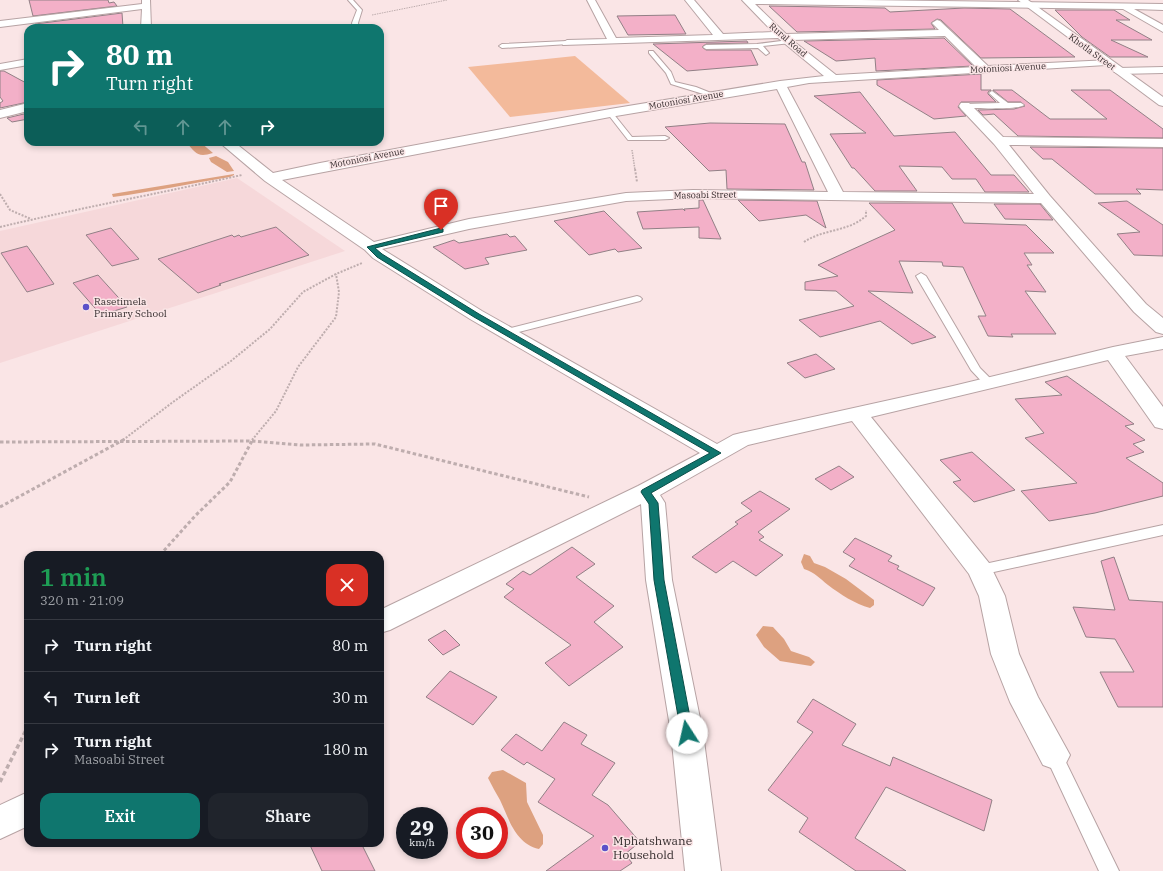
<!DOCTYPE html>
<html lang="en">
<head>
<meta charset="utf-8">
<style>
	body { margin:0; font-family:"IBM Plex Serif",serif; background:#20242c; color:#f1f3f6; height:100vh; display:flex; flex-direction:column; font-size:15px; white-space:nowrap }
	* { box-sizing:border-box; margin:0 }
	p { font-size:13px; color:#9ea1a6 }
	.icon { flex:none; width:22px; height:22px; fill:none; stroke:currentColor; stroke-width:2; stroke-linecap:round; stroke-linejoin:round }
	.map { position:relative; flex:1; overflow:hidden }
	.details { position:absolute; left:24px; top:551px; width:360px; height:296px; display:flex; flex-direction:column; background:#171b24; border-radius:12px; box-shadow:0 2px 6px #0003 }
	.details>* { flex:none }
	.guide { position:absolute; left:24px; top:24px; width:360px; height:122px; border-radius:12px; box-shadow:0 2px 6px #0003; background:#0f766e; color:#fff; overflow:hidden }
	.speed { position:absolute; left:396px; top:807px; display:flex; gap:8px; font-size:20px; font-weight:700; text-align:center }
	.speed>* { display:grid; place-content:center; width:52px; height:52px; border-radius:50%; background:#171b24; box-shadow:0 2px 6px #0003; line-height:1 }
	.speed small { font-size:10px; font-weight:400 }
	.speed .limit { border:6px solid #d22; background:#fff; color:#111 }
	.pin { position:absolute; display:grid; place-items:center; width:34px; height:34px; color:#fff; margin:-41px -17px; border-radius:50% 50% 50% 0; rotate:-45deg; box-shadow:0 0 4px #0007 }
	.pin .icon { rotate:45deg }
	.me { position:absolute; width:44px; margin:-22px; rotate:350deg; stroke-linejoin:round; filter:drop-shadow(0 0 3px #0008) }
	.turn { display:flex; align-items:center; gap:14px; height:84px; padding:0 16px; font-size:18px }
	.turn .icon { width:52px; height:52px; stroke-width:2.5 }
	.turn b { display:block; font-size:28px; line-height:34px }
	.lanes { display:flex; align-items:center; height:38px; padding:0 16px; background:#0003; justify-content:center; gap:20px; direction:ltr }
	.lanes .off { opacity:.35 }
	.round { display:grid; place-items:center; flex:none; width:42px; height:42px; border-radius:12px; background:#20242c }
	.overview { display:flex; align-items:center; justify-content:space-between; height:68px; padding:0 16px }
	h1 { font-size:24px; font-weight:600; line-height:30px; color:#1e9e55 }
	.button { display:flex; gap:8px; margin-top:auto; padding:8px 16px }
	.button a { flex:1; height:46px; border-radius:12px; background:#0f766e; color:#fff; font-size:16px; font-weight:600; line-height:46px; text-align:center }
	.button a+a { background:#20242c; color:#f1f3f6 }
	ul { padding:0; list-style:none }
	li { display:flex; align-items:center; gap:12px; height:52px; padding:0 16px; border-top:1px solid #363941 }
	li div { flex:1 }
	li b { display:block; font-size:15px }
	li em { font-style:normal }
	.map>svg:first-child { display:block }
</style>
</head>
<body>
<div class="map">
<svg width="1163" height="871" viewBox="0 0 1163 871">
	<rect width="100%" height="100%" fill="#fae5e6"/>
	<path fill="#f6d8da" d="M237,178L345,251L0,363V231Z"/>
	<path fill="#f3ba9b" d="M575,56L630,103L510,117L468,67Z"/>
	<path fill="#dda180" d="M186,142H200L213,153C197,158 196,153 186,142Z
		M216,156L228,162L234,171L227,172L211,162L209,158Z
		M234,174V175L230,177C191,183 153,192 113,197L112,194Z
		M804,554L810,556L814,563L825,567L846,579L874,600V605L870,608C855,604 840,594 828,585C819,578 816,573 804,569L801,562Z
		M763,626L773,627L784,639L791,651L809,657L815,662L811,666L780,661L764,647L756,635Z
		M503,770L526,783L527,802L543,835V844L539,849C515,843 509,819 500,800C496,793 492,786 488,778L492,772Z"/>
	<path fill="#f3b0c8" stroke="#928086" d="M29,0H108L109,3L114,2L117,6L33,16Z
		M769,6L885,8L890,12L964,8L1010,9L1075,57L981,58L941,20L937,19L931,23L935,29L797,32Z
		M1055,10H1114L1130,20H1116L1152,40H1111L1148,57H1110L1082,37Z
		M122,13L123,27L36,28L35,24Z
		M675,15L686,34L628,35L617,16Z
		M944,38L973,66L876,71L875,58L836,61L804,41Z
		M747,41L748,43L706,44L702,47L706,50H751L758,65L687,71L653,44Z
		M0,71H4L28,84V102L0,108V103L3,101L0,97Z
		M981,74V90H991L988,92V94L996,102H961L958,107L966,116L934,119L877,85V80Z
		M993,90H1012L1050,119H1107L1071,90H1110L1163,129V138L1018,136L994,114L983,115L978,110L1014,109L1025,106L1021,102H1008Z
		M860,92L894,136L955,132L991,175H1014L1029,192H985L976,179H952L942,167L899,166L917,191H875L854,168H852L830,134L866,133L814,96Z
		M28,113V119L12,122L7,118Z
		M710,123L785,124L802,162H805L814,190L727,189L726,170L709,171L665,127Z
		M1030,147L1163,148V190L1136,189L1141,194H1095L1052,159H1043Z
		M699,200H703L721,239L699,238V227L643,229L637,212L683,209L685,211L684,209L699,208Z
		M738,200L817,201L826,228L806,215L759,221Z
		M1127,201L1163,225V256L1134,255L1117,234L1140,232L1098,203Z
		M869,203H952L964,223L1026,225L1054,253H1024L1032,265H1027L1046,292L1025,291L1056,334H1011L1013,337L988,336L978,316H986L963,267L943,266L942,262L899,261L913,293L868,291L936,337L912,344L880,321L820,337L799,320L854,306L836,291L805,290V282L838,276L818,265L895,230Z
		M994,204H1040L1053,220L1005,219Z
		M604,211L610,217L642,248L618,252L615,249L589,255L554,221Z
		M276,227L309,255L219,284L221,285L198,293L158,259L232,235L234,237L239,235L241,237Z
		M111,228L139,259L112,266L86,235Z
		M507,234L510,237L515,236L527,250L485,258L489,264L465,269L433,247L454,240L459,243Z
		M27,246L54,284L27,292L1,253Z
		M98,275L127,307L101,315L73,283Z
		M816,354L835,369L805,378L787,363Z
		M1067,376L1134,424L1125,426L1145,440L1133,444L1144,452L1126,458L1163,483V496L1095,513L1049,521L1021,491L1077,483L1025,438L1044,433L1015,399L1062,395L1045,382Z
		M972,452L1015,490L974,502L953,482L961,480L940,460Z
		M839,466L854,477L831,490L815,479Z
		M760,491L790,509L758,532L764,537L759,540L783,555L756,576L733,561L716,573L692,557L738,524L735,522L752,511L741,503Z
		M855,538L892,556L888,561L899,566L897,569L935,588L923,606L849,566L855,559L843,552Z
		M572,547L595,564L576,577L614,606L594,622L623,647L569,686L545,663L571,645L504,597L514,589L506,584L523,571L530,575Z
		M1114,557L1129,600L1163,602V707H1118L1100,672H1134L1115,639L1086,637L1073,607L1115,610L1101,561Z
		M445,630L460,645L443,655L428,640Z
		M450,671L497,697L473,725L426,697Z
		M813,699L856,724L842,745L890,766L893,757L992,800L984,831L886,787L855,838L906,871H856L799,832L808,818L768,790L813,732L797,722Z
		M564,722L587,735L581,744L615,763L592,795L608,805L640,842L625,854L632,863L620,871H546L594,836L538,802L555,779L527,762L524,765L501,750L516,734L542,751Z
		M309,843H361L375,871H322Z"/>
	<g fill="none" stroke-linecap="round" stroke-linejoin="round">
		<defs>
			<path id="service" d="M348,0H353L362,10L358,23L359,28H353L352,23L357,10Z
				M789,40L791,41V43L763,46L769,53L766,55L758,48L706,49L703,47L706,45L757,44Z
				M567,41L570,43L569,44L502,48L499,46L502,44Z
				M649,51H653L671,72L675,82L696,87L716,95L713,97L671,84L666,73L649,53Z
				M992,91L1008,103H1021L1024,105C1018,110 976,108 965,108L962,106L965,104L1000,103L989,93Z
				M608,112H612L632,137L665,136L669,138L665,140H628L607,113Z
				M921,273L926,276L980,368L995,383L993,385H985L971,370L916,276Z
				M637,296L640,297L642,299L640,301L507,335L502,332L503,330Z
				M1163,525V535L980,575L975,574L973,570L975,566L980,565Z
				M1054,747L1060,750L1119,871H1099L1045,755L1048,750Z"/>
			<path id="minor" d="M142,0H150L151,28H141L142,9L0,27V21L142,4Z
				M587,0H595L616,38L713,35L685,0H694L723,34L773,32L742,0H861L1163,4V10L1134,9L1163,25V32L1123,9L755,4L786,34L939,30L932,23L937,20L940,21L988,66L1110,60L1111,62L1106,65L809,83L787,87L843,192L1034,194L994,144L961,109L959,106L961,103H969L1003,137L1163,139V147L1009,145L1050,196L1146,304L1163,318V334L1156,332L1134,312L1041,203L693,198L626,201L469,229L382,249L482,311L717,444L733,435L741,433L953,386L1113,347L1163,337V349L1125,356L1163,407V429L1155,427L1108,360L871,417L989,563L1005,596L1019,654L1038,697L1070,755L1065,765L1054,769L1043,765L1010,702L991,654L979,596L969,574L852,421L748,445L660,495L665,503L672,580L703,733L721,871H685L671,733L646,580L641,504L390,630L380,633V610L638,486L700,453L470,319L373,258L365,250L265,181L219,142H234L273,173L320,163L610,109L780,81L824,76L778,38L563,45L562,43L567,40L607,39ZM945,36L976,67L836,75L792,40ZM777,89L828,192L693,190L626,193L469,219L374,242L282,180L610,117Z
				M28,59V65L0,70V64Z
				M1163,67V73L1118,74L1113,71L1118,68Z
				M28,103V111L0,118V110Z
				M28,792V826L0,839V805Z"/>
			<path id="tertiary" d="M1018,0H1028L1163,97V106L1159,105Z"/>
		</defs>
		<use href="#service" stroke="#b7a3a4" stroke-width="2"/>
		<use href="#minor" stroke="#b7a3a4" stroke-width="2"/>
		<use href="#tertiary" stroke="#b7a3a4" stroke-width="2"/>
		<path stroke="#beadae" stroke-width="1" stroke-dasharray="1.5 1" stroke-linecap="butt" d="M372,15L447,0"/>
		<path stroke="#beadae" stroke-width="1.5" stroke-dasharray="1.5 1" stroke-linecap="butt" d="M632,150L635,170"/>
		<path stroke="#beadae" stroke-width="2" stroke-dasharray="2 1.5" stroke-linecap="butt" d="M635,169L637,182
			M0,194L10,210L31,219
			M0,227C80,208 161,193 242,175
			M804,242C823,229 848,232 866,216V210
			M123,440L173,402L231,361L270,329L303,292L336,274L362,263
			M252,440L276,411L298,367L336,317L339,292L336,274"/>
		<path stroke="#beadae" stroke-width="3" stroke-dasharray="3.5 2.5" stroke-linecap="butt" d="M0,442L251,441L301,445L375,444L589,497
			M0,507L125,439
			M160,555L195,516L230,482L253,439"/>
		<path stroke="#beadae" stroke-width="3.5" stroke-dasharray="4.5 3" stroke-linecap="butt" d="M0,782L28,726"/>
		<use href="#service" fill="#fff" fill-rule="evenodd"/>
		<use href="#minor" fill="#fff" fill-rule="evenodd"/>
		<use href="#tertiary" fill="#fff" fill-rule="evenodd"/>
	</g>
	<path fill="#0f766e" stroke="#0a4d48" d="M441,228L443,229V232L375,248L382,254L479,314L721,453L651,493L658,503L664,580L693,733L692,737L687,739L682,737L681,733L654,580L649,504L641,492L642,490L710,453L474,317L377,257L367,247Z"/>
	<g fill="#5b51c9" stroke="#fae5e6" stroke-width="1.5">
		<circle cx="86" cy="307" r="4"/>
		<circle cx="605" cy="848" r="4"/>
	</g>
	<g text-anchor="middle" stroke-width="3" stroke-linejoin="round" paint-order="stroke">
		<g font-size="9" fill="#342c2d" stroke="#fae5e6">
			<text transform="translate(788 40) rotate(41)" y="3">Rural Road</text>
			<text transform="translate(1092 52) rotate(36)" y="3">Khotla Street</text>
			<text transform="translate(1008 68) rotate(-3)" y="3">Motoniosi Avenue</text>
			<text transform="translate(686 100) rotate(-10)" y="3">Motoniosi Avenue</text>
			<text transform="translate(367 158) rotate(-11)" y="3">Motoniosi Avenue</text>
			<text transform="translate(705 195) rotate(-1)" y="3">Masoabi Street</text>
		</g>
		<g font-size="10" fill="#342c2d" stroke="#fae5e6" text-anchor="start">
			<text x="94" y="305">Rasetimela<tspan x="94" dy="12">Primary School</tspan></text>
		</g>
		<g font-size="12" fill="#342c2d" stroke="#fae5e6" text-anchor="start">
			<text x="613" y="845">Mphatshwane<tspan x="613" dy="14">Household</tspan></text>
		</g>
	</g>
</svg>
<div class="speed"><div>29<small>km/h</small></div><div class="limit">30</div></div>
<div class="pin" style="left:441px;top:230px;background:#d93025"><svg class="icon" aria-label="arrive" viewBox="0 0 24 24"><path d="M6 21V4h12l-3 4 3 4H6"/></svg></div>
<svg class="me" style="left:687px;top:733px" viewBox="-20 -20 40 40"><circle r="19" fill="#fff"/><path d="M0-13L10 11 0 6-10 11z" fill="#0f766e"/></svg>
<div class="guide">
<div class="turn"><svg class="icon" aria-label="right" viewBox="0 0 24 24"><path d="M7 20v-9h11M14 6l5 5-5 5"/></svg><div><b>80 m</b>Turn right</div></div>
<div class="lanes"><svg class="icon off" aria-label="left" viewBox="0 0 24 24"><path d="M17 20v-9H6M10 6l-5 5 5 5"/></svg><svg class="icon off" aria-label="ahead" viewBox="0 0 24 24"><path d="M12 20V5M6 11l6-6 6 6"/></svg><svg class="icon off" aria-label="ahead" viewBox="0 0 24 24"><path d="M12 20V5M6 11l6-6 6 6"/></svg><svg class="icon" aria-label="right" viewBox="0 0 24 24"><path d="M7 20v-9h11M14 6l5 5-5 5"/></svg></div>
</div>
<section class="details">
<div class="overview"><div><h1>1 min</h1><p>320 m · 21:09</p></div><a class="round" style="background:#d93025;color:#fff"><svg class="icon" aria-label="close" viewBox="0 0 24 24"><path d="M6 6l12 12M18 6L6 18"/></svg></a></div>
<ul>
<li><svg class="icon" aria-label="right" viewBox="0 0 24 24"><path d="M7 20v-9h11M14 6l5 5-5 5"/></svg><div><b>Turn right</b></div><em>80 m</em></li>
<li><svg class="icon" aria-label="left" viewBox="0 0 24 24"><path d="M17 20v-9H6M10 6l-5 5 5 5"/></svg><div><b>Turn left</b></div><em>30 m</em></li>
<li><svg class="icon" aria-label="right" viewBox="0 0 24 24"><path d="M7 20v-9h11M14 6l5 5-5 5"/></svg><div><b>Turn right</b><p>Masoabi Street</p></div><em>180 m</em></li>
</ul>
<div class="button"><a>Exit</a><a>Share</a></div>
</section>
</div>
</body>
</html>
